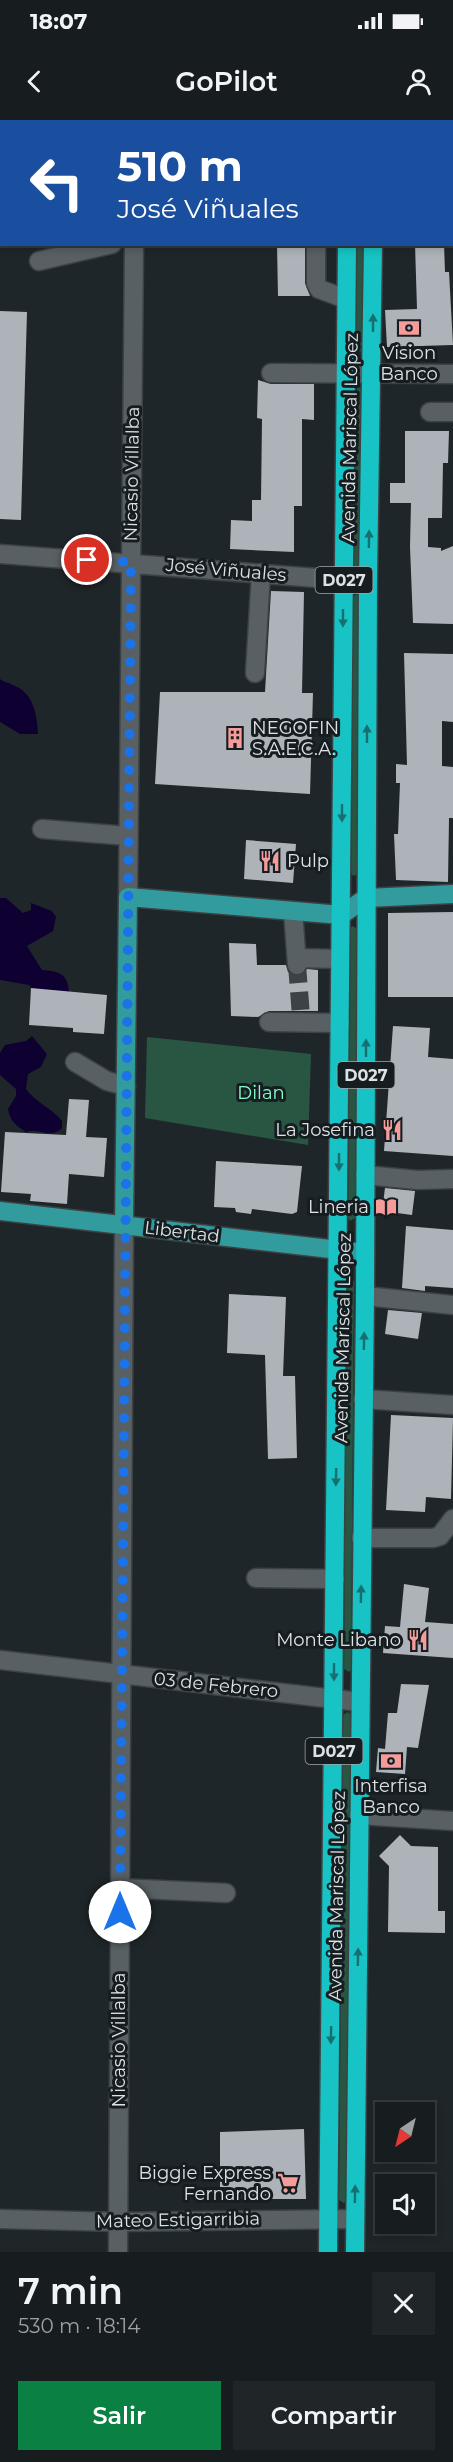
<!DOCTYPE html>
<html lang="es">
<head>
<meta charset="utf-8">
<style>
	body { margin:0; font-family:Montserrat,sans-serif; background:#202528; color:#f1f3f6; height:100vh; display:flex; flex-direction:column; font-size:22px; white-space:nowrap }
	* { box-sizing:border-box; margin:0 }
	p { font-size:20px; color:#9ea1a4 }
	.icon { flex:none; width:33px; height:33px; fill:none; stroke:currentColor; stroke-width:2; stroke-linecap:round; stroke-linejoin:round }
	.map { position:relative; height:2132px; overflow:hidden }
	.drawer { display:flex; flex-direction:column; background:#171c1f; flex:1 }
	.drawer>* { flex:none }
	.hud { position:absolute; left:0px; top:0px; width:453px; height:126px; box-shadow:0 3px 9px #0003,0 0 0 2px #363a3d; background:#1a4fa0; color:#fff; overflow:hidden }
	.needle { width:39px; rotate:215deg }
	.tools { position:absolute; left:375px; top:1982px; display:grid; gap:12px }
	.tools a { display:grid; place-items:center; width:60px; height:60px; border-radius:0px; background:#171c1f; box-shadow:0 3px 9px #0003,0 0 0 2px #363a3d; font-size:30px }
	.pin { position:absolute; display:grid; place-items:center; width:51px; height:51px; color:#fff; margin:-26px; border:3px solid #fff; border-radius:50%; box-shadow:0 2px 6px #0007 }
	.me { position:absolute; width:66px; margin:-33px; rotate:0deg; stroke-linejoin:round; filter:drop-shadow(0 0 4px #0008) }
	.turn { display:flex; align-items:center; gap:21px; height:126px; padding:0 18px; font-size:27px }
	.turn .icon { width:78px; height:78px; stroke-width:2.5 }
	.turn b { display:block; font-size:42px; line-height:51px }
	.round { display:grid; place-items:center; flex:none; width:63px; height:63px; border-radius:0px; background:#202528 }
	.head { display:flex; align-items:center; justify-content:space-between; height:102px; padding:0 18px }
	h1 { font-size:36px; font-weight:600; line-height:45px }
	.action { display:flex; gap:12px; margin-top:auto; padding:12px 18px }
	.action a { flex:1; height:69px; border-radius:0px; background:#0b8043; color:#fff; font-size:24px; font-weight:600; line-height:69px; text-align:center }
	.action a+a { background:#202528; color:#f1f3f6 }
	.status { display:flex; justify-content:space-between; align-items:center; height:42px; padding:0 30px; background:#171c1f; direction:ltr }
	.status svg { height:16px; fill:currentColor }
	header { display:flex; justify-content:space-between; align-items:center; height:78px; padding:0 18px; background:#171c1f; font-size:27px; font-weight:600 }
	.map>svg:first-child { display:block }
</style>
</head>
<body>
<div class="status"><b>18:07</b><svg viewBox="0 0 49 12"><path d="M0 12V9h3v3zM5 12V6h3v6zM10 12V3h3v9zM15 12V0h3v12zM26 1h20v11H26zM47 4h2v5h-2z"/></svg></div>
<header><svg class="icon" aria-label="back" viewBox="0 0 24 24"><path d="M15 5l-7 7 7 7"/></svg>GoPilot<svg class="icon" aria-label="person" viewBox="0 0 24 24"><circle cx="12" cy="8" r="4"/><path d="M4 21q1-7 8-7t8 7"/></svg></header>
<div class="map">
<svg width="453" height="2132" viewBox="0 0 453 2132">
	<rect width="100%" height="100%" fill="#1f2629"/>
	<path fill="#285643" d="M356,125H364L363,229L360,232L355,229Z
		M357,266L362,269L360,449L356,450L353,448Z
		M356,474L360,475L358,754L353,756L351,753L353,477Z
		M352,806L358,809L355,1098L350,1101L348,1098L350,809Z
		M147,917L311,934L308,1025L145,998Z
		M350,1159L354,1161L351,1550L349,1552L344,1549L347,1161Z
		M348,1592L351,1595L346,2080L344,2083L339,2080L343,1595Z"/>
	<path fill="#0e0031" d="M0,559C5,563 8,562 13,565C34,573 37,595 38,614H20L0,602Z
		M0,778H6L23,793L31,790V783L52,791L56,797L53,811L27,826L42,850C66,851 70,859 69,883H42L29,865L0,860Z
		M32,916L47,934L41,947L28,954L26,969C36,983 52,988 62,1001V1008C49,1020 40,1007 26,1012C16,1006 10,1001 8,989L16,976V969L0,955V933L5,925L26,921Z"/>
	<path fill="#aeb3ba" d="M277,124H305V163L310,176H278Z
		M415,124H444L445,152H449L453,225L387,227L385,190L417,189Z
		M0,191L27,192L21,400L0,399Z
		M258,260L271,264H314V300L302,299V386H294V432L230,429L231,400L252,401V380H261L262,299L257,298Z
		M405,311H449L448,343H443L442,398H428V427L441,428V431L453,426V504L413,503L410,427L411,383H390V363H405Z
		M271,471L304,472L302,573H313L310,674L155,664L160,572H265Z
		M404,533L453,534V602L442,601V646L453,647V698H449L448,762L396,760L394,714H398L400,663H396V644L407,645Z
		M246,720L296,724L293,763L244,759Z
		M453,792V877H388V793Z
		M229,823L256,824L257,845H286L288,852L297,856L307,849L318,850V891H269L258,897L231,896Z
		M31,868L107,875L104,914L73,912V908L29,905Z
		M393,906L430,908L428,937L453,939V1036L384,1031Z
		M69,979L89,980L86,1017L107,1018L104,1057L69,1054L67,1084L30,1081L31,1074L1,1072L5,1012L66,1015Z
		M216,1041L302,1046L297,1092L292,1094L252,1089L251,1094L236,1092L235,1088L214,1087Z
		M385,1068L415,1071L412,1095L382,1091Z
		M406,1106L453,1110V1168L425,1166V1171L402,1168Z
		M229,1174L286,1177L283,1256H295L297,1338L268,1339L265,1235L227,1233Z
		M388,1190L422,1193L418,1219L385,1214Z
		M391,1295L453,1298L451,1379L426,1377L425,1392L386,1390Z
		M404,1464L429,1468L425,1502L453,1504V1538L383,1533L385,1506L400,1507Z
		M401,1564L429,1565L418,1628L407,1627L405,1654L376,1652L378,1628L385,1629L388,1593H397Z
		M400,1715L411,1726L438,1727V1791H445V1813L388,1812L389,1746L379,1736Z
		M304,2009L306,2079H230V2067H220V2012Z"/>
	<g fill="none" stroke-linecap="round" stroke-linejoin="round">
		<path stroke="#3c4245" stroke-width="18" stroke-dasharray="18 9" stroke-linecap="butt" d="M297,845L301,896"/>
		<defs>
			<path id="minor" d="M316,124V163L319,169L346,179
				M39,141L112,124
				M271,253L453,254
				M430,292H453
				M0,434L344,460
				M255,553L261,453
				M42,709L128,716
				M128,777L134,124
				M293,791L297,845
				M297,838L340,839
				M269,902L340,903
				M75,942L107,961L126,966
				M365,1055L417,1060L453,1059
				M365,1176L453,1185
				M363,1279L453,1285
				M361,1418H433L440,1416L453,1399
				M256,1458L335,1459
				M0,1540L360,1582
				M359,1695L453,1701
				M120,1768L226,1773
				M0,2099L118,2102L355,2099
				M118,2132L124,1106"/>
			<path id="major" d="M0,1091L365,1133
				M124,1106L128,777L341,795L366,778L453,774"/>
			<path id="highway" d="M348,2V0
				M374,2V0
				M328,2132L347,124
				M355,2132L365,1176L368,460L373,124"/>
		</defs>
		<use href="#minor" stroke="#3c4244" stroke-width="21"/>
		<use href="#major" stroke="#3c4244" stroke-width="21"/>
		<use href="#highway" stroke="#3c4244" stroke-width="21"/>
		<use href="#minor" stroke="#586064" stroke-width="18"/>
		<use href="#major" stroke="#319b9e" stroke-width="18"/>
		<use href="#highway" stroke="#17c3c4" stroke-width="18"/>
	</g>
	<defs><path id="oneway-solid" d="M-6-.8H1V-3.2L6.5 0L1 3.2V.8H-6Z" transform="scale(1.5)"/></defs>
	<g fill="#167072">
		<use href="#oneway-solid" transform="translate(373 203) rotate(-90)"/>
		<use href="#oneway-solid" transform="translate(369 419) rotate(-89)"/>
		<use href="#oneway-solid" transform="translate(343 498) rotate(90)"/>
		<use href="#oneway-solid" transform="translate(367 614) rotate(-90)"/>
		<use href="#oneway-solid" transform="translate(342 693) rotate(90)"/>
		<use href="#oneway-solid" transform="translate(366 928) rotate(-90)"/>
		<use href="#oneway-solid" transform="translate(339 1042) rotate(90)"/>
		<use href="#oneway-solid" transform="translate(364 1221) rotate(-89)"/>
		<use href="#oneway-solid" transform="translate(336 1357) rotate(91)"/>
		<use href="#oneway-solid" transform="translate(361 1474) rotate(-89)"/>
		<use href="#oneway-solid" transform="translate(334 1552) rotate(90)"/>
		<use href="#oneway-solid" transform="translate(358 1837) rotate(-89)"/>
		<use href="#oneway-solid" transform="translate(331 1915) rotate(91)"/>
		<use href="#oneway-solid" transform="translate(355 2074) rotate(-89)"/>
	</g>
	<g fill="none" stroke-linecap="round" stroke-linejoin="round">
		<path stroke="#1a73e8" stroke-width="10" stroke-dasharray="0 18" d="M87,440L131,442L120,1792"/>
	</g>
	<defs>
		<symbol id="bank-bare" viewBox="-9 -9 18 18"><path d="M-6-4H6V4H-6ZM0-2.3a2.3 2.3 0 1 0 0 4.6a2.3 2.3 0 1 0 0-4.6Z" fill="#f59b9a" stroke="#161d20" stroke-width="2.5" paint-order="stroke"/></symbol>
		<symbol id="building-bare" viewBox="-9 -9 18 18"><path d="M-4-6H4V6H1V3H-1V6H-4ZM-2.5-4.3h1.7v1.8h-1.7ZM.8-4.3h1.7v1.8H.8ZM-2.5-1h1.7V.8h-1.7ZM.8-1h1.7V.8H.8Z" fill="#f59b9a" stroke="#161d20" stroke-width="2.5" paint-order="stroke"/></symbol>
		<symbol id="restaurant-bare" viewBox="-9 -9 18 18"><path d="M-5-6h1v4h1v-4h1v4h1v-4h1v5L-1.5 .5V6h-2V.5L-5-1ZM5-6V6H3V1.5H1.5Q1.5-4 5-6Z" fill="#f59b9a" stroke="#161d20" stroke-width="2.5" paint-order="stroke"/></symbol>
		<symbol id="library-bare" viewBox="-9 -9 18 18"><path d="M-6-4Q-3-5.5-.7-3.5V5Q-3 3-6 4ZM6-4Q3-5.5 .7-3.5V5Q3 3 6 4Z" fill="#f59b9a" stroke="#161d20" stroke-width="2.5" paint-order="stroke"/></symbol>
		<symbol id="supermarket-bare" viewBox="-9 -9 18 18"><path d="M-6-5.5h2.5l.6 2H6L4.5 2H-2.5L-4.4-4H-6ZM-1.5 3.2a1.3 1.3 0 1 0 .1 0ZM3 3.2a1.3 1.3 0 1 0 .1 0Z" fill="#f59b9a" stroke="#161d20" stroke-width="2.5" paint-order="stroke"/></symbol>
	</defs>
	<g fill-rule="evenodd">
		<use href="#bank-bare" x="394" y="193" width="30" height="30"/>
		<use href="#building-bare" x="220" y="603" width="30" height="30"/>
		<use href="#restaurant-bare" x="255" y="726" width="30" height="30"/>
		<use href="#restaurant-bare" x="377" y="995" width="30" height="30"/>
		<use href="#library-bare" x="371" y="1072" width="30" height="30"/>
		<use href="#restaurant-bare" x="403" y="1505" width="30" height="30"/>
		<use href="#bank-bare" x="376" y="1626" width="30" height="30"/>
		<use href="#supermarket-bare" x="273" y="2048" width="30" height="30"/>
	</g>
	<g text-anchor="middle" stroke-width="6" stroke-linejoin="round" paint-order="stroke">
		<g fill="#161d20" stroke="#a1a7a9" stroke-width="1.5">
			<rect x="315.5" y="447" width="57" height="26" rx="4.5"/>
			<rect x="337.5" y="942" width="57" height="26" rx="4.5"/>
			<rect x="305.5" y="1618" width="57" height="26" rx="4.5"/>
		</g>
		<g font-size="16" font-weight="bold" fill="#dde2e4">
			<text x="344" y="466">D027</text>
			<text x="366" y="961">D027</text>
			<text x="334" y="1637">D027</text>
		</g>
		<g font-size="18" fill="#dde2e4" stroke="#161d20" text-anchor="end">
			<text x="409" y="239" text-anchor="middle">Vision<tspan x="409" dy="21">Banco</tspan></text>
			<text x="252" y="614" text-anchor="start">NEGOFIN<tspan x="252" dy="21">S.A.E.C.A.</tspan></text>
			<text x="287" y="747" text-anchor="start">Pulp</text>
			<text x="375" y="1016">La Josefina</text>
			<text x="369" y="1093">Lineria</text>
			<text x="401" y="1526">Monte Libano</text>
			<text x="391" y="1672" text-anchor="middle">Interfisa<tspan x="391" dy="21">Banco</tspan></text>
			<text x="271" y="2059">Biggie Express<tspan x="271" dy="21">Fernando</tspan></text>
		</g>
		<g font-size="18" fill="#dde2e4" stroke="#161d20">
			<text transform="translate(350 318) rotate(-89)" y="6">Avenida Mariscal López</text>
			<text transform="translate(132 354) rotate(-89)" y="6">Nicasio Villalba</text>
			<text transform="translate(226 450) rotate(5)" y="6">José Viñuales</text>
			<text transform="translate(182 1112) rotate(7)" y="6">Libertad</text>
			<text transform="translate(343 1218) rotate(-89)" y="6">Avenida Mariscal López</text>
			<text transform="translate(216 1565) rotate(6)" y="6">03 de Febrero</text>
			<text transform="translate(337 1776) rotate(-89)" y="6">Avenida Mariscal López</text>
			<text transform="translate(119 1920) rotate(-90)" y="6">Nicasio Villalba</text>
			<text transform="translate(178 2100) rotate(-1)" y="6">Mateo Estigarribia</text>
		</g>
		<g font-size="18" fill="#84fbc9" stroke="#161d20">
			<text x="261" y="979">Dilan</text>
		</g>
	</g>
</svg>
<div class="tools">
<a><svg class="needle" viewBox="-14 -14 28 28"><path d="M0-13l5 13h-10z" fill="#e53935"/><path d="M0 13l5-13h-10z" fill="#9ea1a4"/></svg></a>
<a><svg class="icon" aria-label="sound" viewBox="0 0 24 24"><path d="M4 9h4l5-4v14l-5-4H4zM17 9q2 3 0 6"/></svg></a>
</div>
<div class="pin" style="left:87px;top:440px;background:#d93025"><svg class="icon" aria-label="arrive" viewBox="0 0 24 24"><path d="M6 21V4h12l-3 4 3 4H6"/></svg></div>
<svg class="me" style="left:120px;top:1792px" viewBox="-20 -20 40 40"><circle r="19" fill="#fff"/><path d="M0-13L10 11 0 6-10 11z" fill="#1a73e8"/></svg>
<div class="hud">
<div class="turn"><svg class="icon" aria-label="left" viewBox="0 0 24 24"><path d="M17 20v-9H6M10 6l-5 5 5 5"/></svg><div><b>510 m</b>José Viñuales</div></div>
</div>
</div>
<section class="drawer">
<div class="head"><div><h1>7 min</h1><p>530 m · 18:14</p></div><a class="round"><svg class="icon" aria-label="close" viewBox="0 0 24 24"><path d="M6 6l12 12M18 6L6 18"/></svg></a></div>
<div class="action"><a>Salir</a><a>Compartir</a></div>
</section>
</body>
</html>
